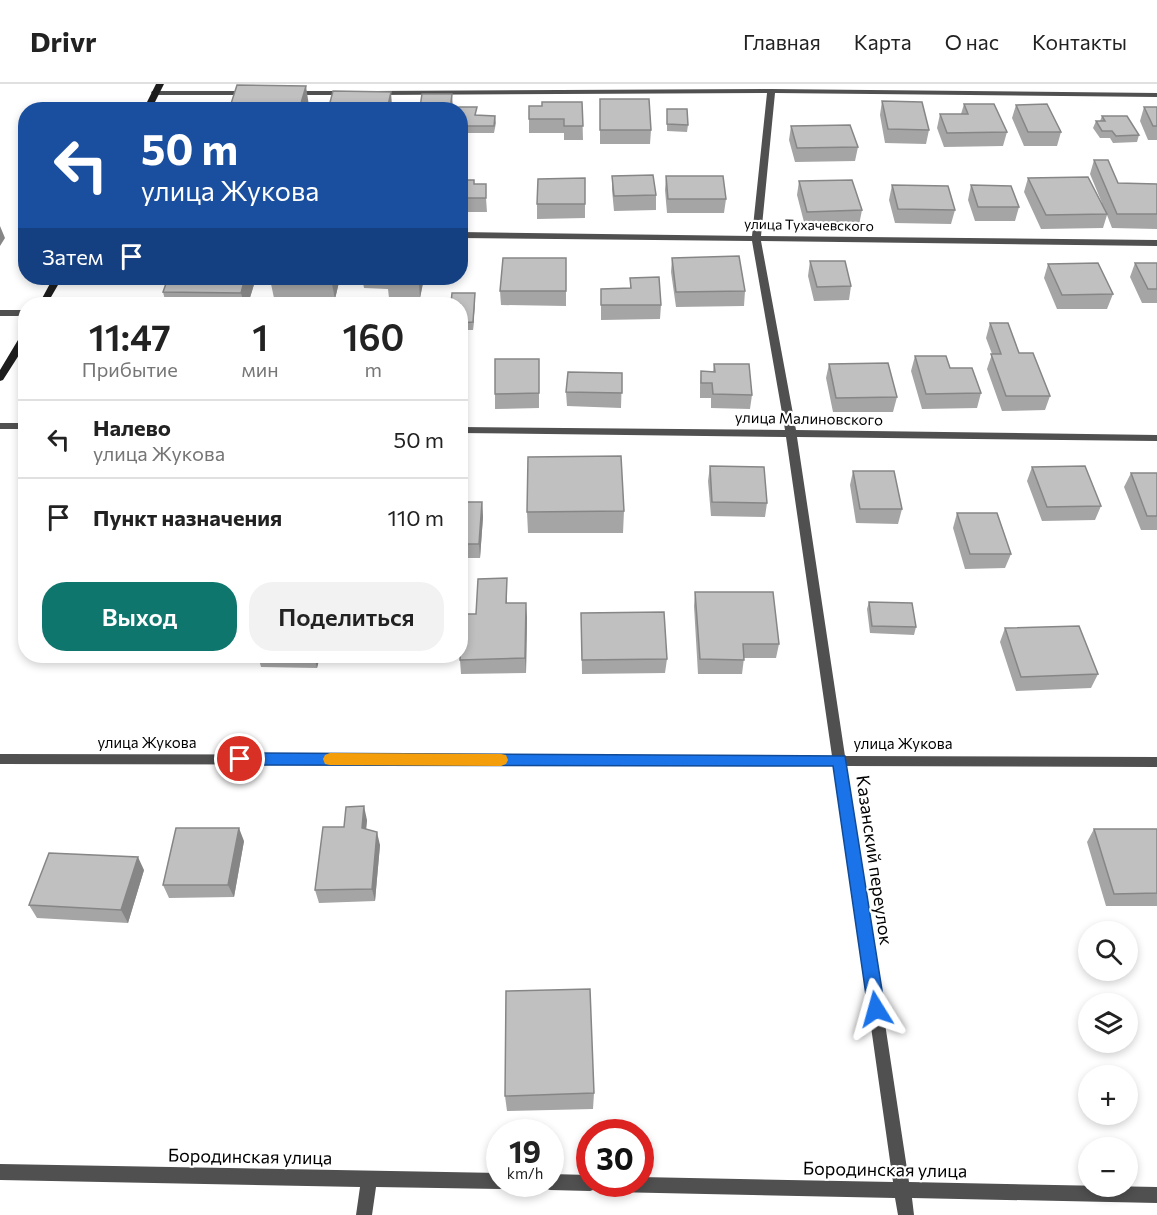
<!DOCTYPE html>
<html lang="ru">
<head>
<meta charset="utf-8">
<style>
	body { margin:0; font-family:Commissioner,sans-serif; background:#f2f2f2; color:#222; height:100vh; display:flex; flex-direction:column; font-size:22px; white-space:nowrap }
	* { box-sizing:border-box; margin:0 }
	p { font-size:20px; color:#767676 }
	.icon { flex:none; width:33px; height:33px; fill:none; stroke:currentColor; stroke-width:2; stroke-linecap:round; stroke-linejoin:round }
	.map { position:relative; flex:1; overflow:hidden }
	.drawer { position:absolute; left:18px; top:213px; width:450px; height:366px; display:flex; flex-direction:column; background:#fff; border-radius:24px; box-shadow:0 3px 9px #0003 }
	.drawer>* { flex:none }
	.banner { position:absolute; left:18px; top:18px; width:450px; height:183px; border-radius:24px; box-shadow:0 3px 9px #0003; background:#1a4fa0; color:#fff; overflow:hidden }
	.fabs { position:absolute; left:1078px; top:837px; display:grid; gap:12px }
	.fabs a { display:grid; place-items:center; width:60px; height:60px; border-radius:50%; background:#fff; box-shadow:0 3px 9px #0003; font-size:30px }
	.speed { position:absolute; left:486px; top:1035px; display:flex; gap:12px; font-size:30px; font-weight:700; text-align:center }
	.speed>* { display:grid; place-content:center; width:78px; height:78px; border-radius:50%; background:#fff; box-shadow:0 3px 9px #0003; line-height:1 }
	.speed small { font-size:15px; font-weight:400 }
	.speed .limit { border:9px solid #d22; background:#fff; color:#111 }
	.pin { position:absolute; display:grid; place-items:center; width:51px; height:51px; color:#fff; margin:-26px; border:3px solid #fff; border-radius:50%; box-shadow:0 2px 6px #0007 }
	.me { position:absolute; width:66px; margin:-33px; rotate:352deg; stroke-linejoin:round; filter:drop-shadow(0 0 4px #0008) }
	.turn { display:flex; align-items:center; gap:21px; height:126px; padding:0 24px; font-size:27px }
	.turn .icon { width:78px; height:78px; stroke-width:2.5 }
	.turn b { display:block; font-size:42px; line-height:51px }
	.then { display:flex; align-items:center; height:57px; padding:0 24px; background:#0003; gap:12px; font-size:22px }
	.eta { display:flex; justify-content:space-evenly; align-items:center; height:102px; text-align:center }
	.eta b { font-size:36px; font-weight:600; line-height:42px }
	.primary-button { display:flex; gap:12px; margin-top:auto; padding:12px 24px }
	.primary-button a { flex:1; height:69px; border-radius:24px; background:#0f766e; color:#fff; font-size:24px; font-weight:600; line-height:69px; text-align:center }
	.primary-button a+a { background:#f2f2f2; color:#222 }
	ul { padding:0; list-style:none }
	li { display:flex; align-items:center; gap:18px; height:78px; padding:0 24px; border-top:2px solid #e0e0e0 }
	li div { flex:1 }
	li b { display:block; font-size:22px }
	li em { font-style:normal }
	header { display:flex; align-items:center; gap:36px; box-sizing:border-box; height:84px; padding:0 30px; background:#fff; border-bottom:2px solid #e0e0e0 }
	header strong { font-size:28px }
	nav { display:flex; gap:33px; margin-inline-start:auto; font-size:21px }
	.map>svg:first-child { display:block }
</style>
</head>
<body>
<header>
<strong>Drivr</strong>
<nav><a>Главная</a><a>Карта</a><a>О нас</a><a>Контакты</a></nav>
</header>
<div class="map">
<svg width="1157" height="1131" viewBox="0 0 1157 1131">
	<rect width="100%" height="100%" fill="#fff"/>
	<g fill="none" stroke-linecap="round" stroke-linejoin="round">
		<path fill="#505050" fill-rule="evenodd" d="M771,5L1157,9V13L775,9L761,152L1157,156V162L761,157L796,346L1157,351V357L797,353L845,672L1157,673V683L846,682L909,1098L1157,1103V1119L912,1114L914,1131H898L895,1114L612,1108L606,1106L604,1100H640V1093L893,1098L834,682L0,680V670L832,672L786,353L460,349V343L785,346L752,157L460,154V148L752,152L767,9L375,11L371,9L375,7Z
			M152,7H250L254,9L250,11H155L151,9Z
			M288,7H349L353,9L349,11H288Z
			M0,226H26V232H0Z
			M0,339H26V345H0Z
			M0,1080L500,1089V1100H507L506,1103L500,1105L376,1103L372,1131H356L360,1103L0,1096Z
			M550,1090L590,1091V1100H598L596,1105L590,1107L550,1106L544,1104L543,1100H550Z"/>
		<path fill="#1d1d1d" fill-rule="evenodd" d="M156,0H164L151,26H143Z
			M53,194H62L47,220H39Z
			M26,248V260L3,296L0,297V286L21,251Z"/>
	</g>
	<path fill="#a5a5a5" d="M600,15L651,46L650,60H600Z
		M882,17L929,46L926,60L885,59L880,31Z
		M582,18L583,56H564V49H529V35L542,22Z
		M964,20L1007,48L1003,62L944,63L937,44L940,30H961Z
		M1016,21L1061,48L1057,62H1024L1012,34Z
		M1144,23H1157V56H1148L1140,37Z
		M667,25L688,41L687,48L667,47Z
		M460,26L477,31L495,32L496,39L494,49H460Z
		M1102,32L1139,51L1137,58L1113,59L1110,54H1100L1093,44L1096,37H1100Z
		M791,42L858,63L855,77L795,78L789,56Z
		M1094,76L1118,99L1157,100V145L1112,144L1107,131L1103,144L1041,145L1024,108L1028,94L1102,119L1090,90Z
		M612,92L656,111V126L614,127L612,106Z
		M666,92L726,115L724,129H667L665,106Z
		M585,94V134L537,135V120Z
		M460,96L475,100L486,114L487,128H466V133L460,134Z
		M799,97L862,126L859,141L805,142L797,111Z
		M892,101L955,126L951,140L895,139L889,116Z
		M971,101L1019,123L1015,137H975L968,116Z
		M672,174L745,207L744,222L676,223L671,188Z
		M810,177L851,202L849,216L814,217L808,192Z
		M1135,179H1157V219H1142L1130,193Z
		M1048,180L1113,210L1107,225H1057L1044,194Z
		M566,189V222L501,221L500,207Z
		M256,194L248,220H166L163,208Z
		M340,194L335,215L274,214L271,200Z
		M362,194H424L420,214H389L388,205L364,204Z
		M630,194L661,221L660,235L601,236V205L630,204Z
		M475,216L473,246H460V220Z
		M990,239L1019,269L1050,312L1045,326L1002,327L987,285L992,270L986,254Z
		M915,272L950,284L981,309L977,324L922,325L911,287Z
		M539,275V324L495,325V310Z
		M714,280L752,311L750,325L711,324V314H700V302L701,287L713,288Z
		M829,280L897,313L893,328H833L826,294Z
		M622,289L621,324L567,322L566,308Z
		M710,382L767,419L765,433L711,432L708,397Z
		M1032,383L1101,422L1095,436L1042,437L1027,397Z
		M853,387L902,425L898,440L856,439L850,401Z
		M1131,389H1157V446H1141L1124,403Z
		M460,418H482L483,433L480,474H460Z
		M624,427L623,449H528L527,428Z
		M957,429L1011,470L1005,484L965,485L953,444Z
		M695,508L779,560L776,574H744L742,590H698L694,522Z
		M507,509V519L527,533L526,589L461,590L460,576L476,530Z
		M869,518L916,543L914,551L870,549L867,525Z
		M581,529L667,575L665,589L582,590Z
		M1005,544L1098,590L1091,604L1016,607L1000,558Z
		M48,572H103L101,575Z
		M258,572H320L317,584L261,583Z
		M367,736L366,745L380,761L375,817L319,819L315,806L344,743Z
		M1094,745H1157V822H1106L1087,758Z
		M244,757L234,813L169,814L163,801Z
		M144,786L128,839L37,834L29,821Z
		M594,1009L593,1025L507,1027L505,1012Z"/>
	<path fill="#868686" d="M306,2L309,22L308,26H299Z
		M391,8L392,22V26H387Z
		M452,10L453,26H450Z
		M0,142L5,154L0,162Z
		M245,194H256L248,220H244L241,209Z
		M334,194H340L335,215L332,200Z
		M420,194H424L420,214L419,200Z
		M475,209V216L473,246V238Z
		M482,418L483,433L480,474L479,460Z
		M507,494V534L506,519Z
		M526,519L527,533L526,589L525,574Z
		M314,572H320L317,584Z
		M364,722L367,736L365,757L362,744Z
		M239,744L244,757L234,813L228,801Z
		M377,748L380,761L375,817L372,805Z
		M138,773L144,786L128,839L121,826Z"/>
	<path fill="#c0c0c0" stroke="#868686" stroke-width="1.5" d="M237,1L306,2L299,26H229Z
		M333,7L391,8L387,26H328Z
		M422,10H452L450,26H395L396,23H420Z
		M600,15H649L651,46H600Z
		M882,17L922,18L929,46L888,45Z
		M542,18H582L583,42H564V35H529V22H542Z
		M964,20H994L1007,48L947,49L940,30H968Z
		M1047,20L1061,48H1028L1016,21Z
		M459,23H477L475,31L495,32L494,42H460V26H459Z
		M1144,23H1157V42H1153Z
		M667,25H687L688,41L667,40Z
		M1102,32H1127L1139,51L1116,52L1112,47H1102L1096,37H1105Z
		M850,41L858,63L797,64L791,42Z
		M1094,76H1108L1118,99L1157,100V130H1117Z
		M653,91L656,111L614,112L612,92Z
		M666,92H723L726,115H668Z
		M1088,93L1107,130L1046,131L1028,94Z
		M585,94V120H537L538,95Z
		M460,96H474V100H486V114H465V119H460Z
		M852,96L862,126L807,128L799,97Z
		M892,101L948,102L955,126L898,125Z
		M971,101L1011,102L1019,123H978Z
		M739,172L745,207L676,208L672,174Z
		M503,174H566V207H500Z
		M810,177H845L851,202L817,203Z
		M1098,179L1113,210L1062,211L1048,180Z
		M1135,179H1157V205H1148Z
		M659,193L661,221H601V205L631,204L630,194Z
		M168,194H245L241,209L163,208Z
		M272,194H334L332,200H271Z
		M388,194H420L419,200L387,199Z
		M452,209H475L473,238L460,239V220H451Z
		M990,239H1008L1019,269H1033L1050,312H1006L991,270H1001Z
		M915,272H946L950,284H972L981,309L926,310Z
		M495,275H539V309L495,310Z
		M888,279L897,313L836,314L829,280Z
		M714,280H749L752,311L713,310L712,299H701V287L715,288Z
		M568,288L622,289V309L566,308Z
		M621,372L624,427L527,428L528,373Z
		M710,382L764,383L767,419L712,418Z
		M1085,382L1101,422L1047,423L1032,383Z
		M853,387H894L902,425H860Z
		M1131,389H1157V432H1147Z
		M460,418H482L479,460H460Z
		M957,429H997L1011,470H970Z
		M507,494L506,519H526L525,574L460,576L463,530H476L478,495Z
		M695,508H773L779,560H743L744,576L700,575Z
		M869,518L912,519L916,543L872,542Z
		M664,528L667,575L582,576L581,529Z
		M1079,542L1098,590L1021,593L1005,544Z
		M364,722L362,744L377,748L372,805L315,806L323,743H344L346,723Z
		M176,744H239L228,801H163Z
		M1094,745H1157V809L1114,810Z
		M49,769L138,773L121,826L29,821Z
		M590,905L594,1009L505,1012L506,907Z"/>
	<path fill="#1a73e8" stroke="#114b97" stroke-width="1.5" d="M240,669L845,672L885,925L882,930L876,933L871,930L868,925L833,682L240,681L235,680L233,675L235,671Z"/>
	<path fill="#f59e0b" d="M330,669L501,670L506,671L508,676L506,680L501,682L330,681L325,680L323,675L325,671Z"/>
	<g text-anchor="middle" stroke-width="4.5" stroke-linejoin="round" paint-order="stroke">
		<g font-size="14" fill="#000" stroke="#fff">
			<text transform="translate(809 141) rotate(1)" y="5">улица Тухачевского</text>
		</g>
		<g font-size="15" fill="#000" stroke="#fff">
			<text transform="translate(809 335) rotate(1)" y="5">улица Малиновского</text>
			<text x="147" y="664">улица Жукова</text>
			<text x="903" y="665">улица Жукова</text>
		</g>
		<g font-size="18" fill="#000" stroke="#fff">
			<text transform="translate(874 776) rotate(82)" y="6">Казанский переулок</text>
			<text transform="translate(250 1073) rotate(1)" y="6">Бородинская улица</text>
			<text transform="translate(885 1086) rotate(1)" y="6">Бородинская улица</text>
		</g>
	</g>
</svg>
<div class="fabs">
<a><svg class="icon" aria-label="search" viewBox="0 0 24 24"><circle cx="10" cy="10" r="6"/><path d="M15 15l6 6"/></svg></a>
<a><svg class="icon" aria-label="layers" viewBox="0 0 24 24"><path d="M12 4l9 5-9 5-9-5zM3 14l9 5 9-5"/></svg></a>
<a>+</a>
<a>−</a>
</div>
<div class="speed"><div>19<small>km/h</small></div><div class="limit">30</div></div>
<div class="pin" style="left:240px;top:675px;background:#d93025"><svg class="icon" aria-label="arrive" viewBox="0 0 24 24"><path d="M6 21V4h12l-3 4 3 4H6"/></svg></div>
<svg class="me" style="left:876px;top:925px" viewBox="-20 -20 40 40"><path d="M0-17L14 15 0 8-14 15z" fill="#1a73e8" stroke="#fff" stroke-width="4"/></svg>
<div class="banner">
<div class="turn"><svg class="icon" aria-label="left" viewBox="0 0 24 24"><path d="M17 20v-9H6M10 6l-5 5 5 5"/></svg><div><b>50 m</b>улица Жукова</div></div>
<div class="then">Затем<svg class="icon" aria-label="arrive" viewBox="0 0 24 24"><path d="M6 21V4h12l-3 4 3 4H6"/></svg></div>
</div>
<section class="drawer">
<div class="eta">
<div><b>11:47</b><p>Прибытие</p></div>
<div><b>1</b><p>мин</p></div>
<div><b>160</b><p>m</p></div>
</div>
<ul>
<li><svg class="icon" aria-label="left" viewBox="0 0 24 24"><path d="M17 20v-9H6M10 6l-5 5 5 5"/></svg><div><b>Налево</b><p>улица Жукова</p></div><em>50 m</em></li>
<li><svg class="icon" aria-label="arrive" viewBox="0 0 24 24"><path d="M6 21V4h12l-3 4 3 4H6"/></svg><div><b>Пункт назначения</b></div><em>110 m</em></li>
</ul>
<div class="primary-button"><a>Выход</a><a>Поделиться</a></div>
</section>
</div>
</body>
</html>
